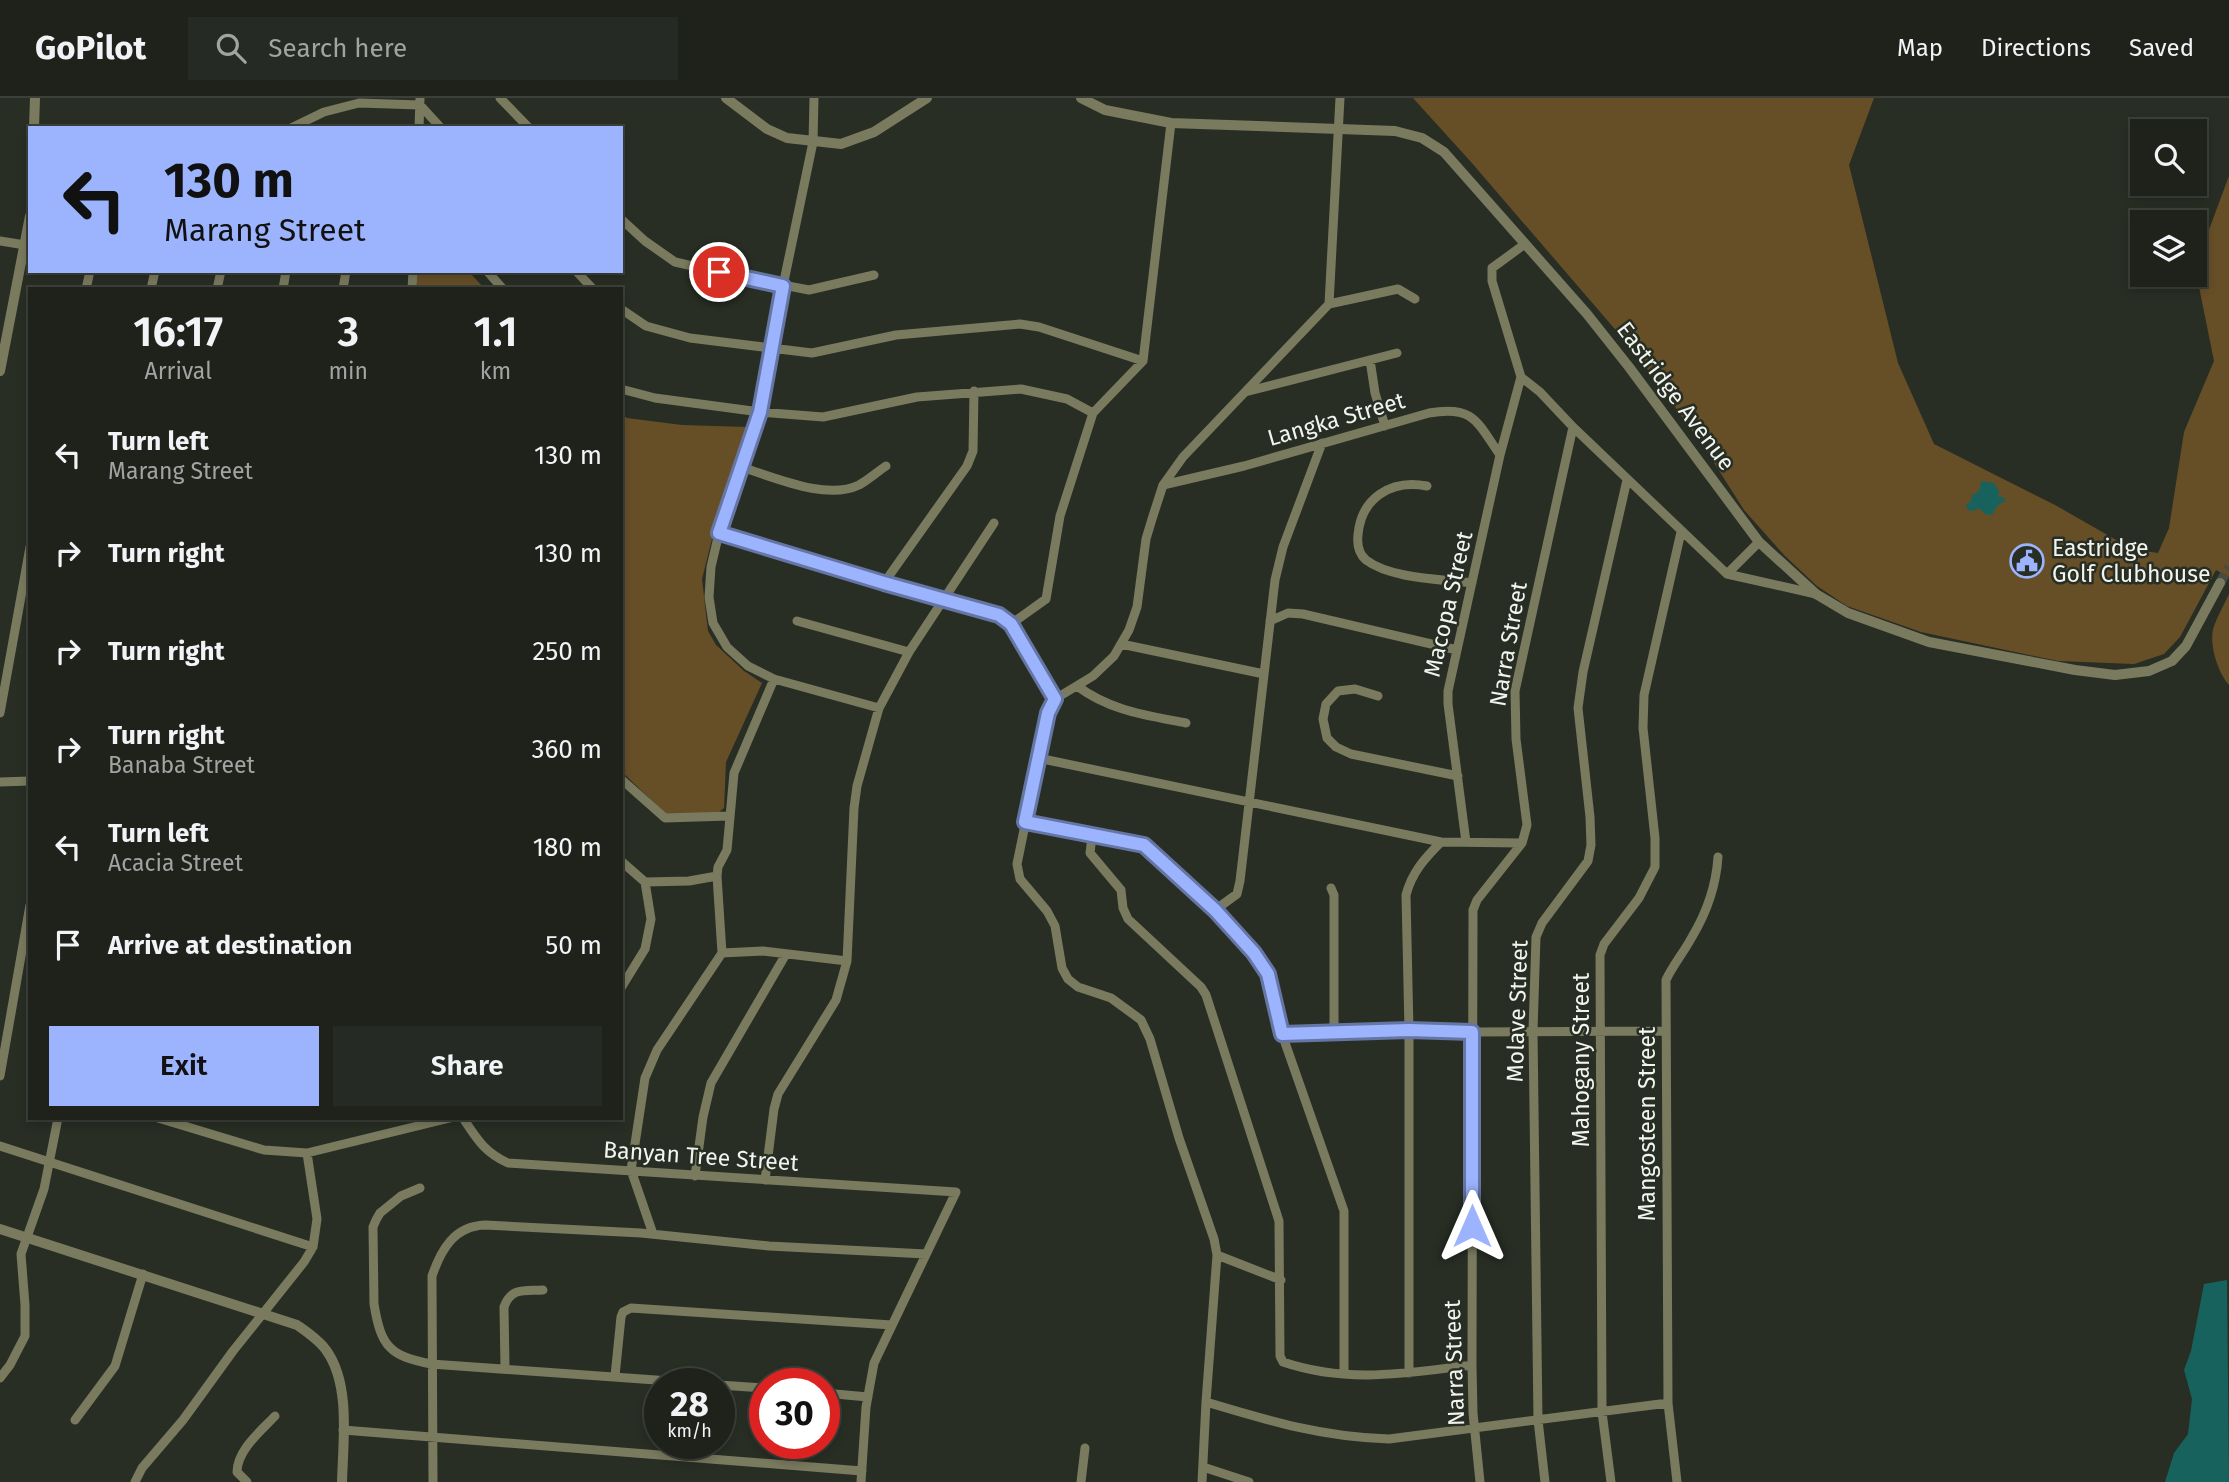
<!DOCTYPE html>
<html lang="en">
<head>
<meta charset="utf-8">
<style>
	body { margin:0; font-family:"Fira Sans",sans-serif; background:#262a24; color:#f1f3f6; height:100vh; display:flex; flex-direction:column; font-size:26px; white-space:nowrap }
	* { box-sizing:border-box; margin:0 }
	p { font-size:23px; color:#a1a4a3 }
	.icon { flex:none; width:38px; height:38px; fill:none; stroke:currentColor; stroke-width:2; stroke-linecap:round; stroke-linejoin:round }
	.map { position:relative; flex:1; overflow:hidden }
	.side { position:absolute; left:28px; top:189px; width:595px; height:833px; display:flex; flex-direction:column; background:#1e221b; border-radius:0px; box-shadow:0 4px 10px #0003,0 0 0 2px #3c3f3a }
	.side>* { flex:none }
	.banner { position:absolute; left:28px; top:28px; width:595px; height:147px; border-radius:0px; box-shadow:0 4px 10px #0003,0 0 0 2px #3c3f3a; background:#9cb4fd; color:#111; overflow:hidden }
	.tools { position:absolute; left:2130px; top:21px; display:grid; gap:14px }
	.tools a { display:grid; place-items:center; width:77px; height:77px; border-radius:0px; background:#1e221b; box-shadow:0 4px 10px #0003,0 0 0 2px #3c3f3a; font-size:35px }
	.speed { position:absolute; left:644px; top:1270px; display:flex; gap:14px; font-size:35px; font-weight:700; text-align:center }
	.speed>* { display:grid; place-content:center; width:91px; height:91px; border-radius:50%; background:#1e221b; box-shadow:0 4px 10px #0003,0 0 0 2px #3c3f3a; line-height:1 }
	.speed small { font-size:18px; font-weight:400 }
	.speed .limit { border:10px solid #d22; background:#fff; color:#111 }
	.pin { position:absolute; display:grid; place-items:center; width:60px; height:60px; color:#fff; margin:-30px; border:4px solid #fff; border-radius:50%; box-shadow:0 2px 7px #0007 }
	.me { position:absolute; width:77px; margin:-38px; rotate:0deg; stroke-linejoin:round; filter:drop-shadow(0 0 5px #0008) }
	.turn { display:flex; align-items:center; gap:24px; height:147px; padding:0 21px; font-size:32px }
	.turn .icon { width:91px; height:91px; stroke-width:2.5 }
	.turn b { display:block; font-size:49px; line-height:60px }
	.eta { display:flex; justify-content:space-evenly; align-items:center; height:119px; text-align:center }
	.eta b { font-size:42px; font-weight:600; line-height:49px }
	.primary-button { display:flex; gap:14px; margin-top:auto; padding:14px 21px }
	.primary-button a { flex:1; height:80px; border-radius:0px; background:#9cb4fd; color:#111; font-size:28px; font-weight:600; line-height:80px; text-align:center }
	.primary-button a+a { background:#262a24; color:#f1f3f6 }
	ul { padding:0; list-style:none }
	li { display:flex; align-items:center; gap:21px; height:98px; padding:0 21px }
	li div { flex:1 }
	li b { display:block; font-size:26px }
	li em { font-style:normal }
	header { display:flex; align-items:center; gap:42px; box-sizing:border-box; height:98px; padding:0 35px; background:#1e221b; border-bottom:2px solid #3c3f3a }
	header strong { font-size:33px }
	nav { display:flex; gap:38px; margin-inline-start:auto; font-size:24px }
	.search { width:490px; height:63px; background:#262a24; display:flex; align-items:center; gap:18px; box-sizing:border-box; padding:0 24px; border-radius:0px; color:#a1a4a3; font-size:26px }
	.map>svg:first-child { display:block }
</style>
</head>
<body>
<header>
<strong>GoPilot</strong>
<div class="search"><svg class="icon" aria-label="search" viewBox="0 0 24 24"><circle cx="10" cy="10" r="6"/><path d="M15 15l6 6"/></svg>Search here</div>
<nav><a>Map</a><a>Directions</a><a>Saved</a></nav>
</header>
<div class="map">
<svg width="2229" height="1384" viewBox="0 0 2229 1384">
	<rect width="100%" height="100%" fill="#282e24"/>
	<path fill="#664f27" d="M1413,0H1874L1849,67L1898,265L1934,346L2055,407L2132,451L2158,455L2169,430L2184,334L2214,263L2195,169L2229,78V479L2216,472L2180,539L2164,556L2134,566L2058,563L1921,534L1847,508L1817,488L1785,458L1744,412L1704,349L1638,258L1471,64Z
		M417,173H468L485,191H417Z
		M621,316L627,320L682,327L748,329L722,401L702,481L708,533L716,547L744,573L762,585L726,664L724,710L719,714L667,717L621,673Z
		M2229,496V587C2218,575 2208,545 2214,528C2218,517 2224,507 2229,496Z"/>
	<path fill="#18625e" d="M1981,383L1994,385L1999,393L1998,399H2004L2005,403L1997,408L1992,417L1985,416L1979,410L1973,413L1968,412L1966,407L1971,403L1972,396H1976L1980,390Z
		M2227,1182L2229,1384H2165L2174,1355L2188,1336L2192,1301L2184,1272L2191,1253L2204,1186Z"/>
	<g fill="none" stroke-linecap="round" stroke-linejoin="round">
		<path stroke="#464c42" stroke-width="10" stroke-dasharray="10 5" stroke-linecap="butt" d="M2220,485L2229,469"/>
		<path stroke="#7a7a5f" stroke-width="9" d="M500,0L529,30
			M814,0L813,44L783,188L760,314L719,435L711,469L709,499L713,525L727,549L748,568L774,581L879,610
			M291,30L324,14L359,5L420,7L441,30
			M419,30L420,0
			M621,121L645,143L675,164L741,179L809,192L874,177
			M0,143L25,147
			M487,173L503,191
			M576,173L593,191
			M86,191L90,173
			M151,191L155,173
			M217,191L221,173
			M283,191L286,173
			M343,191L346,173
			M412,191L413,173
			M1329,206L1398,191L1415,201
			M621,211L646,228L690,240L812,255L896,237L1020,226L1039,229L1143,263
			M1370,262L1375,295L1385,328
			M1521,279L1540,294L1573,329L1727,476
			M1521,279L1492,183V170L1525,146
			M621,291L655,300L760,314L823,319L917,299L1021,291L1067,301L1093,315
			M1245,294L1397,255
			M741,369C774,379 826,403 859,387C868,382 877,374 886,368
			M1163,387L1244,368L1429,315C1474,307 1477,324 1500,357
			M1427,388C1391,381 1361,400 1358,437C1357,446 1359,456 1366,462C1391,481 1442,481 1472,485
			M719,435L884,485L999,517L1011,526L1055,601
			M1727,476L1816,496
			M1727,476L1759,444
			M884,485L967,368L973,353L974,293
			M797,523L909,554
			M1270,523L1288,515L1303,516L1457,552
			M1011,526L1046,501L1060,418L1093,315L1143,263L1171,25
			M1121,546L1264,576
			M1077,588C1111,613 1145,617 1186,625
			M1378,598L1355,591L1338,593L1326,606L1323,621L1327,640L1336,649L1351,656L1458,678
			M0,615L30,449
			M1038,660L1441,744L1522,745
			M621,681L665,720L729,718
			M0,684L30,683
			M1025,724L1144,747L1215,812L1254,855L1268,876L1282,936L1344,1113V1276
			M1092,738L1090,755L1121,792L1123,810L1128,821L1201,889L1206,897L1279,1123L1280,1258L1283,1264C1348,1286 1406,1275 1472,1267
			M1466,744L1448,606V593L1500,357L1521,279
			M621,763L645,784L689,783L717,778
			M1331,790L1334,797V934
			M1215,812L1237,796L1240,783L1275,482L1283,449L1322,345
			M722,855L763,853L847,863
			M621,890L645,851L651,821L645,784
			M1282,936L1409,932L1472,934L1665,933
			M0,978L30,807
			M158,1020L264,1052L307,1055L450,1020
			M463,1020C477,1041 484,1054 508,1065L956,1094L874,1265L866,1309L861,1384
			M0,1048L313,1149
			M695,1078L703,1019L711,985L786,856
			M765,1082L774,1011L778,996L836,902L847,863L854,710L857,688L879,610L909,554L994,425
			M420,1090L401,1098L380,1115L376,1122L373,1129L374,1206C381,1249 390,1258 431,1266L712,1286
			M653,1136L631,1072L645,980L657,952L722,855L717,778L718,769L727,752L734,675L774,581
			M1217,1157L1281,1182
			M505,1270L504,1209C511,1189 525,1193 543,1192
			M1409,1275V932L1406,797C1412,774 1425,760 1441,744
			M615,1278L621,1219L623,1214L631,1210L892,1227
			M0,1280L10,1267L25,1238V1207L21,1156L44,1091L58,1020
			M719,1287L765,1290
			M824,1295L868,1299
			M1206,1304C1269,1323 1322,1339 1389,1341L1668,1305
			M75,1322L115,1268L143,1176
			M343,1332L862,1373
			M1203,1369L1249,1384
			M135,1384L142,1370L183,1322L233,1253L304,1164L313,1149L317,1121L307,1055
			M247,1384L237,1374C237,1352 261,1333 275,1318
			M433,1384L432,1178C441,1152 454,1128 485,1127L641,1135L769,1148L926,1156
			M1081,1384L1085,1350
			M1202,1384L1206,1304L1217,1157L1214,1141L1179,1040L1150,941L1141,922L1111,900L1078,889L1068,881L1062,870L1055,828L1047,813L1020,781L1017,766L1048,615L1055,601L1093,578L1114,558L1129,532L1137,509L1146,441L1152,421L1163,387L1183,359L1329,206L1340,0
			M1480,1384L1473,1315L1472,1267L1473,812L1477,802L1522,745L1527,727L1516,641L1515,593L1573,329
			M1545,1384L1538,1322L1533,933L1536,839L1542,825L1588,763L1591,747L1590,719L1578,610L1583,574L1627,382
			M1611,1384L1602,1314L1600,857L1604,846L1639,800L1655,769V740L1643,630L1644,597L1681,434
			M1677,1384L1668,1305L1666,882C1673,867 1684,854 1692,839C1707,814 1716,788 1718,759"/>
		<path stroke="#7a7a5f" stroke-width="10" d="M726,0L767,31L787,40L841,46L874,34L927,0
			M1081,0L1105,12L1171,25L1395,33L1422,40L1444,54L1587,216L1629,269L1759,444L1816,496L1848,515L1929,544L2075,572L2115,577L2149,573L2172,563L2186,548L2220,485
			M34,30L35,0
			M0,273L30,118
			M0,1131L297,1227C307,1234 319,1242 326,1252C351,1286 343,1344 342,1384"/>
	</g>
	<g fill="none" stroke-linecap="round" stroke-linejoin="round">
		<defs>
			<path id="route" d="M719,174L783,188L760,314L719,435L884,485L999,517L1011,526L1055,601L1048,615L1025,724L1144,747L1215,812L1254,855L1268,876L1282,936L1409,932L1472,934V1128"/>
		</defs>
		<use href="#route" stroke="#6575a4" stroke-width="18"/>
		<use href="#route" stroke="#9cb4fd" stroke-width="12"/>
	</g>
	<defs>
		<symbol id="civic-ring" viewBox="-11 -11 22 22"><circle r="9.5" fill="#282e24" stroke="#9cb4fd" stroke-width="1.5"/><path d="M-.6-6.5H3V-4.5H.6V-3L4-1V1h2V6H-6V1h2V-1L-.6-3ZM-1.2 2.5V6h2.4V2.5Z" fill="#9cb4fd"/></symbol>
	</defs>
	<g fill-rule="evenodd">
		<use href="#civic-ring" x="2008" y="444" width="38" height="38"/>
	</g>
	<g text-anchor="middle" stroke-width="5" stroke-linejoin="round" paint-order="stroke">
		<g font-size="23" fill="#f1f5ef" stroke="#282e24">
			<text transform="translate(1676 298) rotate(53)" y="8">Eastridge Avenue</text>
			<text transform="translate(1336 321) rotate(-16)" y="8">Langka Street</text>
			<text transform="translate(1448 506) rotate(-77)" y="8">Macopa Street</text>
			<text transform="translate(1508 546) rotate(-80)" y="8">Narra Street</text>
			<text transform="translate(1517 913) rotate(-88)" y="8">Molave Street</text>
			<text transform="translate(1581 962) rotate(-90)" y="8">Mahogany Street</text>
			<text transform="translate(1647 1026) rotate(-90)" y="8">Mangosteen Street</text>
			<text transform="translate(701 1058) rotate(4)" y="8">Banyan Tree Street</text>
			<text transform="translate(1454 1265) rotate(-92)" y="8">Narra Street</text>
		</g>
		<g font-size="23" fill="#f1f5ef" stroke="#282e24" text-anchor="start">
			<text x="2052" y="458">Eastridge<tspan x="2052" dy="26">Golf Clubhouse</tspan></text>
		</g>
	</g>
</svg>
<div class="tools">
<a><svg class="icon" aria-label="search" viewBox="0 0 24 24"><circle cx="10" cy="10" r="6"/><path d="M15 15l6 6"/></svg></a>
<a><svg class="icon" aria-label="layers" viewBox="0 0 24 24"><path d="M12 4l9 5-9 5-9-5zM3 14l9 5 9-5"/></svg></a>
</div>
<div class="speed"><div>28<small>km/h</small></div><div class="limit">30</div></div>
<div class="pin" style="left:719px;top:174px;background:#d93025"><svg class="icon" aria-label="arrive" viewBox="0 0 24 24"><path d="M6 21V4h12l-3 4 3 4H6"/></svg></div>
<svg class="me" style="left:1472px;top:1128px" viewBox="-20 -20 40 40"><path d="M0-17L14 15 0 8-14 15z" fill="#9cb4fd" stroke="#fff" stroke-width="4"/></svg>
<div class="banner">
<div class="turn"><svg class="icon" aria-label="left" viewBox="0 0 24 24"><path d="M17 20v-9H6M10 6l-5 5 5 5"/></svg><div><b>130 m</b>Marang Street</div></div>
</div>
<section class="side">
<div class="eta">
<div><b>16:17</b><p>Arrival</p></div>
<div><b>3</b><p>min</p></div>
<div><b>1.1</b><p>km</p></div>
</div>
<ul>
<li><svg class="icon" aria-label="left" viewBox="0 0 24 24"><path d="M17 20v-9H6M10 6l-5 5 5 5"/></svg><div><b>Turn left</b><p>Marang Street</p></div><em>130 m</em></li>
<li><svg class="icon" aria-label="right" viewBox="0 0 24 24"><path d="M7 20v-9h11M14 6l5 5-5 5"/></svg><div><b>Turn right</b></div><em>130 m</em></li>
<li><svg class="icon" aria-label="right" viewBox="0 0 24 24"><path d="M7 20v-9h11M14 6l5 5-5 5"/></svg><div><b>Turn right</b></div><em>250 m</em></li>
<li><svg class="icon" aria-label="right" viewBox="0 0 24 24"><path d="M7 20v-9h11M14 6l5 5-5 5"/></svg><div><b>Turn right</b><p>Banaba Street</p></div><em>360 m</em></li>
<li><svg class="icon" aria-label="left" viewBox="0 0 24 24"><path d="M17 20v-9H6M10 6l-5 5 5 5"/></svg><div><b>Turn left</b><p>Acacia Street</p></div><em>180 m</em></li>
<li><svg class="icon" aria-label="arrive" viewBox="0 0 24 24"><path d="M6 21V4h12l-3 4 3 4H6"/></svg><div><b>Arrive at destination</b></div><em>50 m</em></li>
</ul>
<div class="primary-button"><a>Exit</a><a>Share</a></div>
</section>
</div>
</body>
</html>
